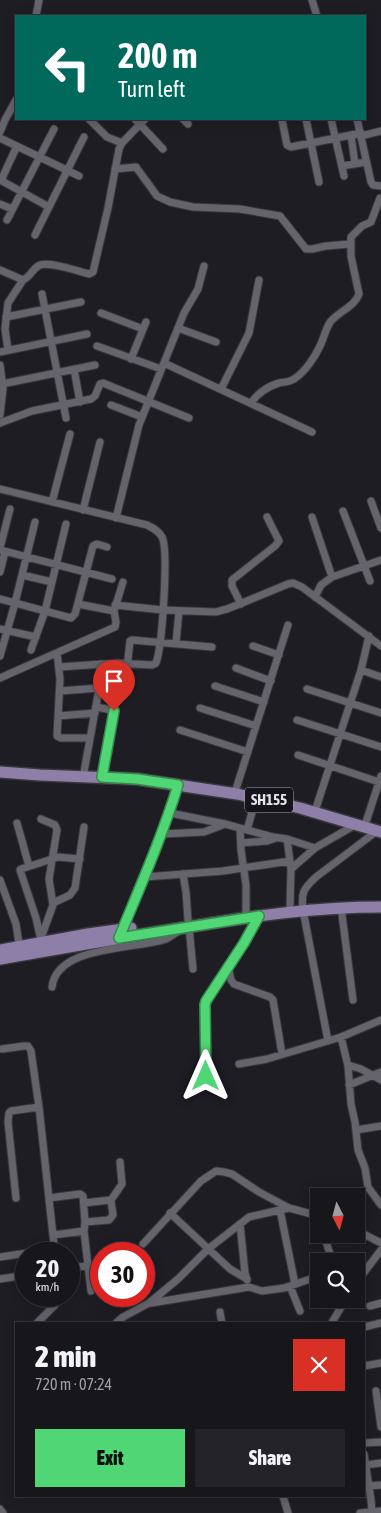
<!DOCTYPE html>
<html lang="en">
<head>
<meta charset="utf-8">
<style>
	body { margin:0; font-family:"Asap Condensed",sans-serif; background:#242328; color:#f1f3f6; height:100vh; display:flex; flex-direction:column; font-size:19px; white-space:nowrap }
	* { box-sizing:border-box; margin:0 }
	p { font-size:16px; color:#9e9fa3 }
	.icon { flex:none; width:28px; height:28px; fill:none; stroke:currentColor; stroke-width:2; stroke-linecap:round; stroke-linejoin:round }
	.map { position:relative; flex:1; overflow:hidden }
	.drawer { position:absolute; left:15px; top:1322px; width:350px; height:175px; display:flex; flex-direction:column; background:#17161b; border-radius:0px; box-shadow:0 2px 12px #0003,0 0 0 1px #36353a }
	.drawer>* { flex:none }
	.hud { position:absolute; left:15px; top:15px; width:351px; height:105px; border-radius:0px; box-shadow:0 2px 12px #0003,0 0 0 1px #36353a; background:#00695c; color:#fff; overflow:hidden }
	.needle { width:32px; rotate:174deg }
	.controls { position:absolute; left:310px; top:1188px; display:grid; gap:10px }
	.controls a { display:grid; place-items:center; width:55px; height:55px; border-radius:0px; background:#17161b; box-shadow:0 2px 12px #0003,0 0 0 1px #36353a; font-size:25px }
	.speed { position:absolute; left:15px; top:1242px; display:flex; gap:10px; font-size:25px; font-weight:700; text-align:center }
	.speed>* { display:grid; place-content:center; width:65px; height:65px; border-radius:50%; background:#17161b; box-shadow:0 2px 12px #0003,0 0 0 1px #36353a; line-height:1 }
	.speed small { font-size:12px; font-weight:400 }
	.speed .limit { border:8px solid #d22; background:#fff; color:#111 }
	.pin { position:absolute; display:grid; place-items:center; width:42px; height:42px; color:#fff; margin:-51px -21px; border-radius:50% 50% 50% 0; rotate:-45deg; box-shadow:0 0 5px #0007 }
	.pin .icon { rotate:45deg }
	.me { position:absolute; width:55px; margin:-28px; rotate:0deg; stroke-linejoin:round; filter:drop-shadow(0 0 4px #0008) }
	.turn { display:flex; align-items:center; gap:18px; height:105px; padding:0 20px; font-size:22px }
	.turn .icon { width:65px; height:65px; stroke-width:2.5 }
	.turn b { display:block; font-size:35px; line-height:42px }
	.round { display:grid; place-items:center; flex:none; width:52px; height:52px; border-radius:0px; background:#242328 }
	.overview { display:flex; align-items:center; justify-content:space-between; height:85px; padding:0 20px }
	h1 { font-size:30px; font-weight:800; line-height:38px }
	.button { display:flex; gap:10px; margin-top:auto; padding:10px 20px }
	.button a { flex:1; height:58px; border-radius:0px; background:#50d674; color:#111; font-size:20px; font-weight:800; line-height:58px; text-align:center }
	.button a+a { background:#242328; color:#f1f3f6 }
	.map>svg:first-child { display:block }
</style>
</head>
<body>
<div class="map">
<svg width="381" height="1513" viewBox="0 0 381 1513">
	<rect width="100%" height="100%" fill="#1f1d24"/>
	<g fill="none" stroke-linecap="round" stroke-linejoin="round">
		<defs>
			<path id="street" d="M312,0L317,16
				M36,16L39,0
				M89,119L107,137L122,143
				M135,119L163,149
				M183,119L188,124
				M306,119L319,182
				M331,119L344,176
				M357,119L371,182L373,185L381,186
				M282,120L287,145L291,147L361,133
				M0,132L5,120L16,100
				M351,135L355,164
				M361,136L381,131
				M0,138L79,176
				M17,146L3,176L2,181L49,207
				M342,166L366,162
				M115,169L136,167L157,196L170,202L193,207L240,209L280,216L306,249H312L326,246L350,244
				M0,204L12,209
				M7,220L54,129
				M35,235L84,137
				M0,270L23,280C30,277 32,270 38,266C47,260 77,271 89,274L93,272L108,208L119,149L122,143L145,119
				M42,294L66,418
				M101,313L143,329
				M6,317L81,302
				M178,328L216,342
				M97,346L161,369
				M8,350L5,329L8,303L23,280
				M0,352L87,334
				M131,359L146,322
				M164,363L312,432
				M0,365L3,389L0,415
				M74,369L80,402
				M2,384L95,365
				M221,389L249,333L259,280
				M251,403C257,394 268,386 279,383C284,382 290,382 294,379C305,372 315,357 320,346C324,338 326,327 331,321C340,311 355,306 359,294L351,256V237L362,226L371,222L380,198
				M111,405L142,417
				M0,423L32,411L91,399L95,396L100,384L103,383L189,418
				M0,489L147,525C153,528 159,531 162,537C169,551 162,647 156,663L152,665L118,663L59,667
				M371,501L381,528
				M52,502L70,434
				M83,510L100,442
				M343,511L370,581
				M312,517L332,577
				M116,518L139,425L184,313L198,289L204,266
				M0,548L10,509
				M0,550L112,579
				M0,572L5,552
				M22,575L52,582
				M315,597L321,585L332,577L381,560
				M0,599L71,618L75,614L93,546L97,544L107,547
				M78,604L114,611
				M241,604L232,586V580L275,546L279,541L267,517
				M115,605L163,610L216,612L227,609L242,603L288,584L293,583L302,587L381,646
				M0,629L36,637
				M176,643L179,611
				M253,646L279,655
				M31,650L45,611L66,524
				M57,653L60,679L57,736L61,738H90
				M0,656L15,603L35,522
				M236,668L271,681
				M361,670L381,677
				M0,678L115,627L116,622L114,611L123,582
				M215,686L264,702
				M307,689L381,713
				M60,691L125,686L130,641L132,640L212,647
				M96,707L112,710L114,713L102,777
				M200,708L256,726
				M58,716L95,713
				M297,720L381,747
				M180,730L248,752
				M298,755L379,782
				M84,772L99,689L100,664
				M236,789L288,625
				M316,808L361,670L369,636
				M170,813L225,824L273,837L287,839L315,848
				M366,822L381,776
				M17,823L29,866
				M240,828L241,850L246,885V912
				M247,830L256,798
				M162,834L204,832L225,824
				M287,839L291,869L290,906
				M241,843L267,841L276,838
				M291,869L315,848L355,825
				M183,874L186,892L188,920
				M145,877L223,871L290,861
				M0,880L16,924L20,950
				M53,903L70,895L75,888L84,827
				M341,907L353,1000
				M189,927L193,969
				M122,931C142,883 163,835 179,785
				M41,938L53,905L49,879L57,830L55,825L41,819
				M42,945L36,918L20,870L21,869L58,857L80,859
				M228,967L231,980L234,984L270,997L273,1000L282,1054
				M52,987C57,945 134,950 166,939C170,937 175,933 179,931
				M341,1037L348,1066L351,1104L355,1122L358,1150L365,1168L368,1187L381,1205
				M328,1041L303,910C301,893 303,889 316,877L377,831
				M2,1049L24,1046H28L31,1051L39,1107L55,1254
				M239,1064L267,1059L341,1037L381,1020
				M348,1065L361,1069L381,1080
				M206,1077V1001L244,943L259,916
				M349,1085L381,1072
				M356,1130L381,1126
				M16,1198L8,1122L9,1113L11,1111L39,1107
				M49,1198L80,1194L83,1196L85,1222L84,1231L91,1291
				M111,1200L122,1184L120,1162
				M84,1203L110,1200L111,1201L113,1215L109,1220L85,1222
				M280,1210L295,1284
				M170,1213L230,1269L247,1279
				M240,1224L245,1273L247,1280
				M356,1230L381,1243
				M324,1234L332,1261
				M53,1235L84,1231
				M143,1244L201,1181L216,1171L224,1172L232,1174L259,1192L289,1208L319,1216
				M0,1257L54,1249
				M69,1268L87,1266
				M0,1279L26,1275
				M356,1283L381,1250
				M290,1286L300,1311
				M151,1303L249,1287L262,1291L284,1288L319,1276
				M370,1306L381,1303
				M220,1312L222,1324
				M36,1324L55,1305L58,1296
				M115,1324L123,1317L149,1303L178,1279L208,1249L249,1217L289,1208
				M331,1324L346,1299
				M364,1327L381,1323
				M364,1366L381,1363
				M376,1391L381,1427
				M364,1443L381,1442
				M364,1454L371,1500L372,1512
				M365,1465L381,1463
				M368,1486L381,1485
				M283,1496L288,1513
				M0,1509L3,1513
				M360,1513L381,1511"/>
			<path id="primary" d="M0,772L40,775L137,779L237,794L300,808L381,832
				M0,950L88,934L131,928
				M0,959C63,948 125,937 188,927C253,916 315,907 381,907"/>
		</defs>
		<use href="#street" stroke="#3a383e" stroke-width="9"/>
		<use href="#primary" stroke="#3a383e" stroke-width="14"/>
		<use href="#street" stroke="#65636b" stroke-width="7"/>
		<use href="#primary" stroke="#8d7fa8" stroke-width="11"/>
	</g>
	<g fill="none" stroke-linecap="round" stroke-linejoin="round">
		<defs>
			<path id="route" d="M114,711L102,777L137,779L178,785C162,837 140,887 119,938L259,916L244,943L206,1001L205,1005L206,1076"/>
		</defs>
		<use href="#route" stroke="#348b4b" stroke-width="12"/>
		<use href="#route" stroke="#50d674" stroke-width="9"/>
	</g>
	<g text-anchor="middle" stroke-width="5" stroke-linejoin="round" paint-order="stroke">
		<rect fill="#16141b" stroke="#a8a6ac" stroke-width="1" x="245" y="787.5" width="48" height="25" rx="4"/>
		<g font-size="15" font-weight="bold" fill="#e7e5ea">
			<text x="269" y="805">SH155</text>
		</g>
	</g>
</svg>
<div class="controls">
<a><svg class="needle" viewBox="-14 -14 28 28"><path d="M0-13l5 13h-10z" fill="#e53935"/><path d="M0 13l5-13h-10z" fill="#9e9fa3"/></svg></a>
<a><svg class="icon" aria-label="search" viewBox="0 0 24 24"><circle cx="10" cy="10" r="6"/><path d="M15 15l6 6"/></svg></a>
</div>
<div class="speed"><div>20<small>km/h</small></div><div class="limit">30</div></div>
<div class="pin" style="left:114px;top:711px;background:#d93025"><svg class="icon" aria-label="arrive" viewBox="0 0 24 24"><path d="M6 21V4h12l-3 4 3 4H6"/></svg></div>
<svg class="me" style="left:206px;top:1076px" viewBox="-20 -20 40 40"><path d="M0-17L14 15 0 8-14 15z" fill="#50d674" stroke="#fff" stroke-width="4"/></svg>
<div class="hud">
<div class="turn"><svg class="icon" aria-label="left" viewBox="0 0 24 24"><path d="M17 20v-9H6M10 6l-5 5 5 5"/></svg><div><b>200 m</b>Turn left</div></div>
</div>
<section class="drawer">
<div class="overview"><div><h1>2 min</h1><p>720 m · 07:24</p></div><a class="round" style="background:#d93025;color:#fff"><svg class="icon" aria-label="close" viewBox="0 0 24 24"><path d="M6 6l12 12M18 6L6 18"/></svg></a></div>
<div class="button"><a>Exit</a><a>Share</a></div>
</section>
</div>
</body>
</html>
